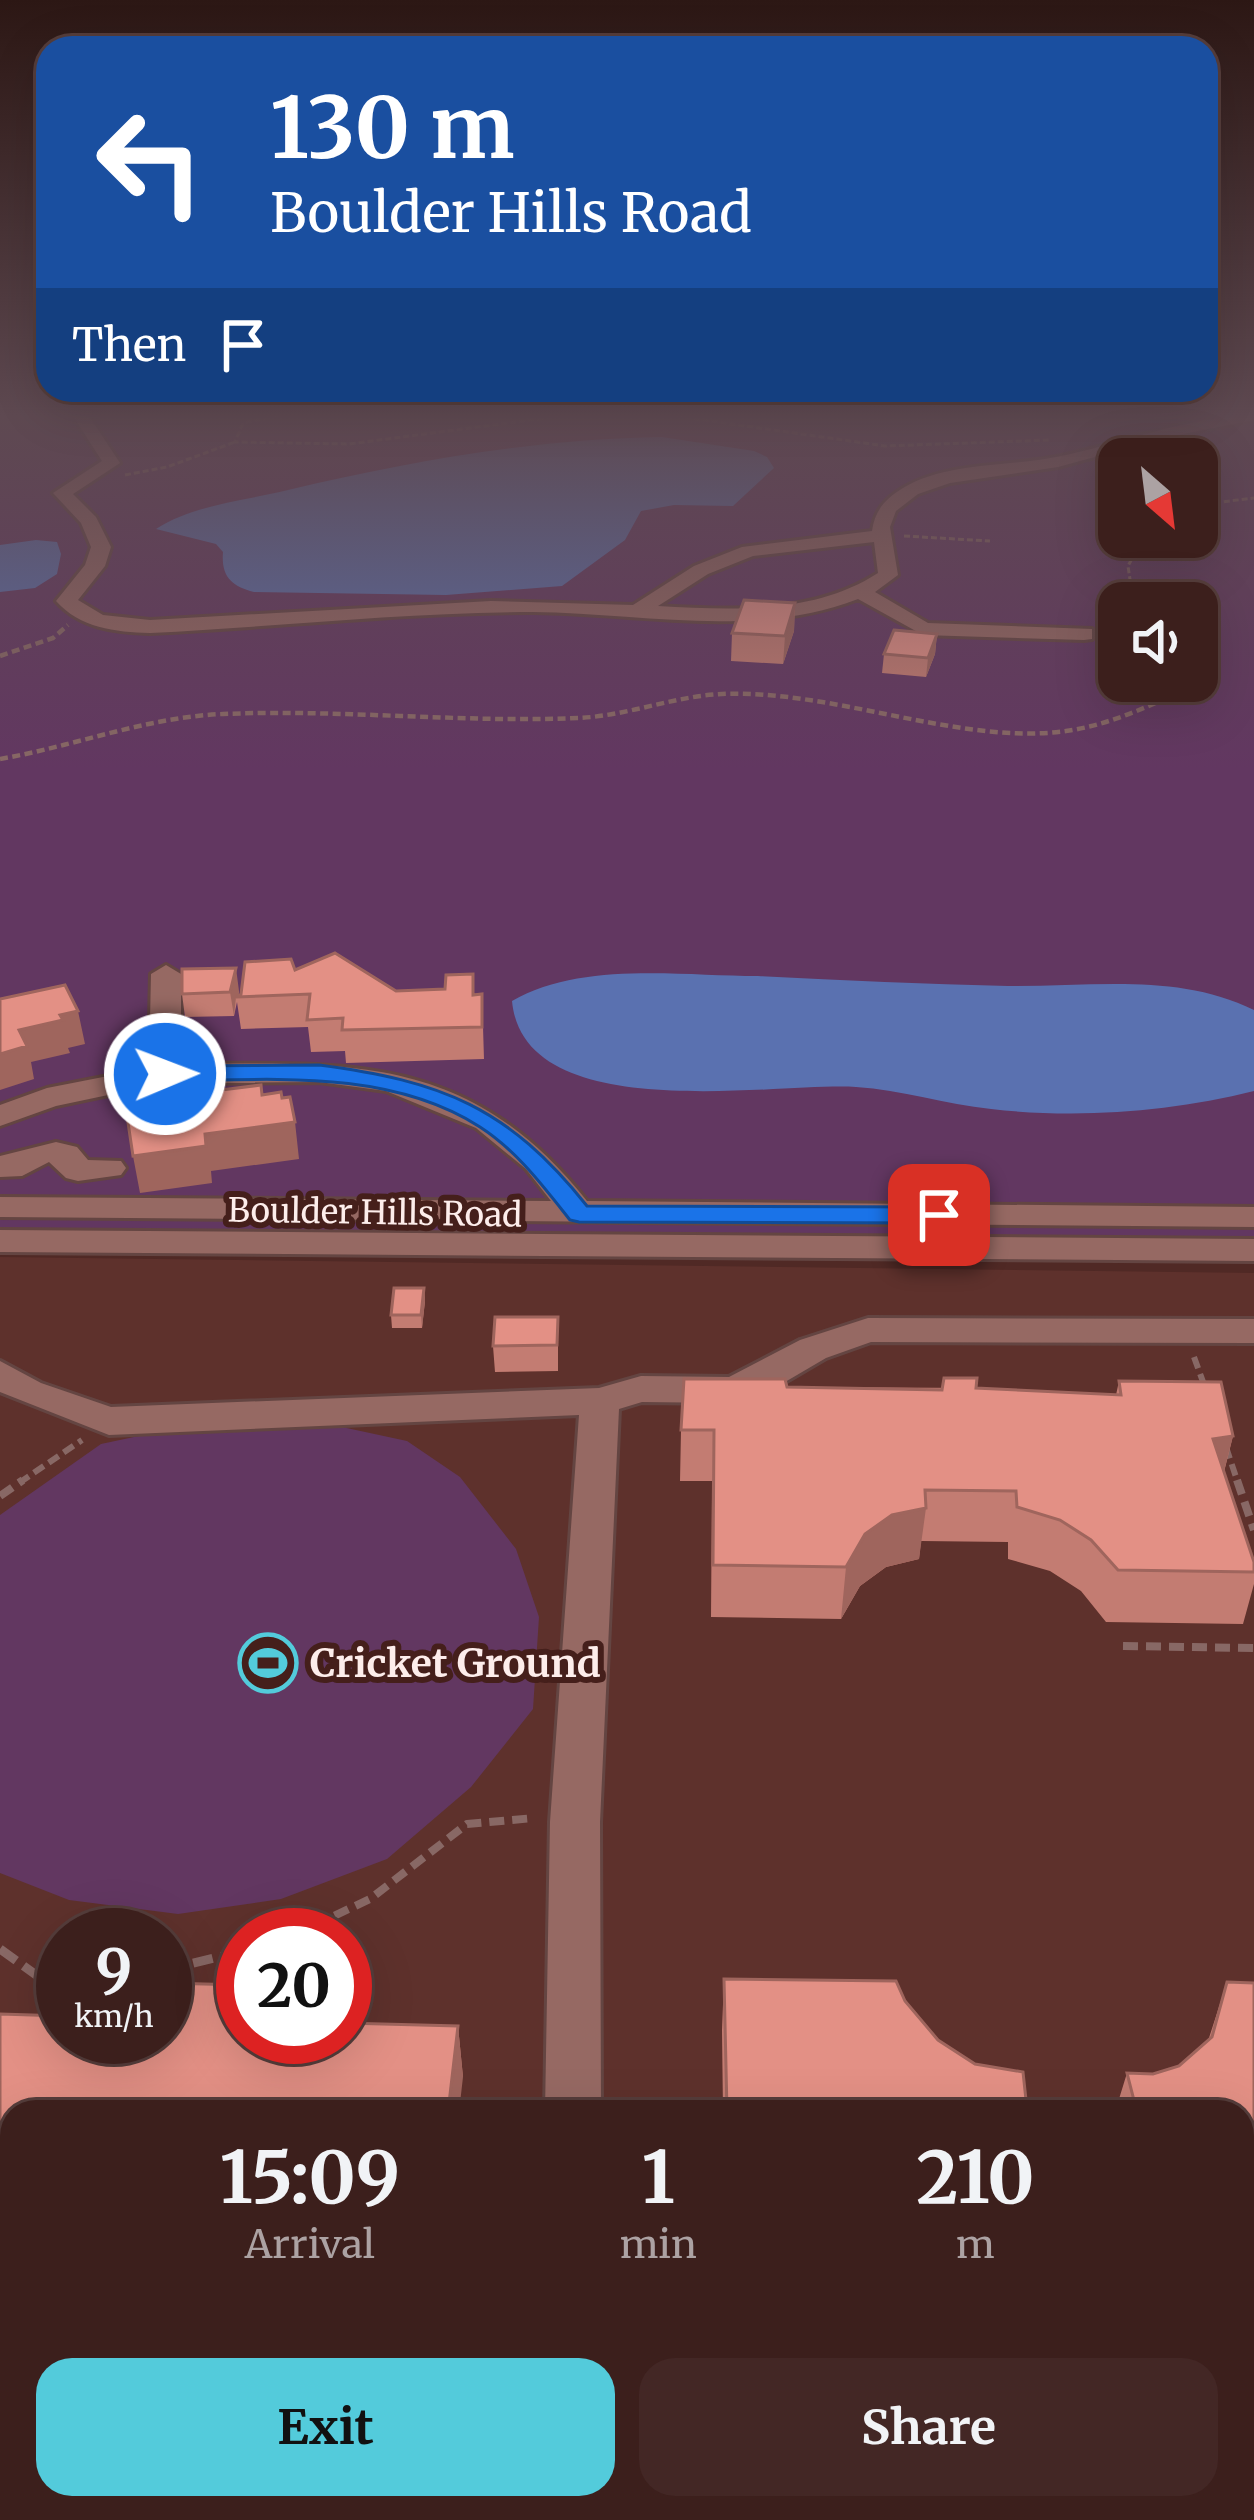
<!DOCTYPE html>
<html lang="en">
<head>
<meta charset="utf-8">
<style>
	body { margin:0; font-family:Merriweather,serif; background:#432725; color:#f1f3f6; height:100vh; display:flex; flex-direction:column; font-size:45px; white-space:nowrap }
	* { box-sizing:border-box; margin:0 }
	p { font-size:39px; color:#aca2a3 }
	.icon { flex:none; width:66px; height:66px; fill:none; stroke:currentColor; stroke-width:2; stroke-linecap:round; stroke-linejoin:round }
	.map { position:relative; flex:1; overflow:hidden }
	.sheet { position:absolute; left:0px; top:2100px; width:1254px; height:420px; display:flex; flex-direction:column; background:#3c1f1c; border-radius:36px 36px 0 0; box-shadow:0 12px 48px #0002,0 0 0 3px #553d3b }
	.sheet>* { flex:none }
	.banner { position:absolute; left:36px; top:36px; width:1182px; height:366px; border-radius:36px; box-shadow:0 12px 48px #0002,0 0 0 3px #553d3b; background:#1a4fa0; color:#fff; overflow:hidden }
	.needle { width:78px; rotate:152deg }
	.fabs { position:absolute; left:1098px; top:438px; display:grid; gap:24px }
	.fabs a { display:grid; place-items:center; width:120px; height:120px; border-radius:24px; background:#3c1f1c; box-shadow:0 12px 48px #0002,0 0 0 3px #553d3b; font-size:60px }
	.speed { position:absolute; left:36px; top:1908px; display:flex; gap:24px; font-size:60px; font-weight:700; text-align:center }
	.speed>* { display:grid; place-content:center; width:156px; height:156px; border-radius:50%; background:#3c1f1c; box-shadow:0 12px 48px #0002,0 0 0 3px #553d3b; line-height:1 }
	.speed small { font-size:30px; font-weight:400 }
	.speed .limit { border:18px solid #d22; background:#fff; color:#111 }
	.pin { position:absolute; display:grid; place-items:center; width:102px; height:102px; color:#fff; margin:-51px; border-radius:24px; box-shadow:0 6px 18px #0006 }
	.me { position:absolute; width:132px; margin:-66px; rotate:89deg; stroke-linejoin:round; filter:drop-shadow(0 0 9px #0008) }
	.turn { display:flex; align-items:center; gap:42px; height:252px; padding:0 36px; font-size:54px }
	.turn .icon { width:156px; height:156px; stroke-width:2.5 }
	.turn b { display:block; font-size:84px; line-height:102px }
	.then { display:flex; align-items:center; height:114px; padding:0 36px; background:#0003; gap:24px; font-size:45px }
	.eta { display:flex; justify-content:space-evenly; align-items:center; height:204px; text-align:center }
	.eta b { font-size:72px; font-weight:700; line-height:84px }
	.primary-button { display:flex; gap:24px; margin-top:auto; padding:24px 36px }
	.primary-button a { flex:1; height:138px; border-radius:36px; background:#53cbdb; color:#111; font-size:48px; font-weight:700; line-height:138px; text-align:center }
	.primary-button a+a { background:#432725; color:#f1f3f6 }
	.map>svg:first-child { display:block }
</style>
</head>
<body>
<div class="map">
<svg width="1254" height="2520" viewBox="0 0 1254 2520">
	<rect width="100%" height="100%" fill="#502925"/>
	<path fill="#5e312c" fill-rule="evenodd" d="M0,1257L1254,1273V2520H0ZM63,1935H165V2037H63ZM243,1935H345V2037H243ZM12,2112H1242V2508H12Z"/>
	<path fill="#623761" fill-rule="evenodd" d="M0,416H1254V1259L0,1247ZM1119,459H1197V537H1119ZM1119,603H1197V681H1119Z
		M328,1424L407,1441L460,1477L516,1549L539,1617L533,1709L471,1787L387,1859L281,1899L178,1914L69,1900L0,1873V1515L101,1444L148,1434Z"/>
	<path fill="#5a71b0" d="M662,437L754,451L767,457L774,468L733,506L674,505L641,511L625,540L562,586L446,595L254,592C231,586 221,576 223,552L216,544L156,529C195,504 244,501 288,490C411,461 535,439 662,437Z
		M36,540L57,542L61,554L57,574L35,588L0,592V545Z
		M758,976C841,980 924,984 1008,986C1089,987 1178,972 1254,1010V1091C1170,1112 1078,1119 991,1109C945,1104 902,1090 856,1087C774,1082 524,1128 512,1001C581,961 680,976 758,976Z"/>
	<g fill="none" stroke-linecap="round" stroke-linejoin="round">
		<defs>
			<path id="minor" d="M73,416H89L120,463L73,494L96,517L111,547L105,566L78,600L103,615L150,620L491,601L633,605L694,566L742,547L872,531C875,510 885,499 903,488C947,462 1007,467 1056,457C1123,444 1185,416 1254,416V420L1168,437L1058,467L950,483L918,494L896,511L890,527L898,575L875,592L928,623L1092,629V639L1084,640L923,635L858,599C754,639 641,613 533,612C405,612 277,627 150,633C115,632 80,628 56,601L85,565L91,547L81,523L53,493L102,461ZM874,542L878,573C813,615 732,610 658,606L708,574L753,556Z
				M166,965L181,974V1064C353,1063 470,1054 587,1201L1254,1207V1227L0,1217V1197L551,1201L526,1169L476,1128L386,1091L319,1082L165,1083L56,1106L0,1126V1105L47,1088L149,1068L151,974Z
				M56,1142L77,1147L88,1160L121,1161L126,1168L121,1175L78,1181L66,1178L49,1162L22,1176L0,1177V1156Z
				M0,1230L1254,1239V1261L0,1252Z
				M868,1318L1254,1319V1343L871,1342L826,1358L768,1392L730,1403L642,1402L619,1409L600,1822L601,2112H545L550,1822L579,1415L109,1435L0,1392V1361L41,1383L111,1407L599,1388L641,1376L729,1377L800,1340Z
				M536,2508H602V2520H536Z"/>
		</defs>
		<use href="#minor" stroke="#644542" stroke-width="6"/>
		<path stroke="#886865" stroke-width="3" stroke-dasharray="6 3" stroke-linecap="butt" d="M278,416L243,423L235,442L349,444L561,416
			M676,416L885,446L1049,440
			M125,475L167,467L235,442
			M1197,505L1254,498
			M904,536L990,541
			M1133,600L1128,566L1140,544L1136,537"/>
		<path stroke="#886865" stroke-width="4.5" stroke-dasharray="8 4.5" stroke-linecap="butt" d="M1132,597L1133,603
			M0,656L53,638L68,625
			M0,759C75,746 147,717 223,714C341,709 460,723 578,718C627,716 674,696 722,694C833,689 962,746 1066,731C1102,726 1136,712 1169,697L1171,681"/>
		<path stroke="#886865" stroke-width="6" stroke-dasharray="12 6" stroke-linecap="butt" d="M1194,1357L1206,1390
			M1226,1447L1238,1483
			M19,1483L82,1440"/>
		<path stroke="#886865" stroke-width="8" stroke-dasharray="15 8" stroke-linecap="butt" d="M1237,1480L1254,1530
			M0,1496L23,1480
			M1123,1646L1254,1648
			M293,1935L370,1899L467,1824L534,1818"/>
		<path stroke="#886865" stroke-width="9" stroke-dasharray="20 9" stroke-linecap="butt" d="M0,1949L43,1980
			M63,1955L42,1991L46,2009L63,2024
			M165,1970L243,1951"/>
		<use href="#minor" fill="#966963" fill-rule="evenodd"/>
	</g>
	<path fill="#c37c72" d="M795,603L794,631L783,664L731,661L732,633Z
		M937,634L935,654L926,677L882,673L884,654Z
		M295,970L396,991L482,994L484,1059L346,1063L345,1051L311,1052L308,1027L241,1029L237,1002L234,1016L185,1017L182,994L239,991L238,996Z
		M424,1288L425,1301L422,1328H392L391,1315Z
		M558,1343V1371L495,1372L493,1346Z
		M1119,1381L1233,1436L1224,1472L1254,1562V1584L1243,1624L1106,1622L1081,1591L1050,1571L1008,1559V1542L921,1541L919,1559L886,1567L860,1586L841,1619L711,1617L712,1481H680L681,1430L787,1387L976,1388L1116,1395Z
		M724,1979L905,2001L938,2040L1027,2109L1096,2112H723L722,2030Z
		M1227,1982L1254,1983V2360L1242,2359V2112H1115L1127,2073L1153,2074L1179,2066L1208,2041Z
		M0,2014L243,2037L458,2026L463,2077L12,2112V2201H0Z
		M0,2308H12V2508H427L426,2520H48L45,2514L0,2512Z"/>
	<path fill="#9f655d" d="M795,603L794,631L783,664L785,636Z
		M937,634L935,654L926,677L928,658Z
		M236,968L239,991L238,997H236L234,1016L230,992Z
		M78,1011L85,1044L68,1048L70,1053L31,1062L34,1079L0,1090V1054L19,1030L60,1015Z
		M295,1122L299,1159L211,1171L212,1183L140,1193L133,1156L205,1134Z
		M424,1288L425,1301L422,1328L421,1315Z
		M1233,1436L1220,1487L1213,1439Z
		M926,1508L919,1559L886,1567L860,1586L841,1619L846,1567L865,1534L892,1515Z
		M458,2026L463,2077L459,2112H448Z
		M207,2508H218L221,2520H211Z"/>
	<path fill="#e39085" stroke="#9f655d" stroke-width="3" d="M744,600L795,603L785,636L732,633Z
		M894,630L937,634L928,658L884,654Z
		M335,953L396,991L445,989L446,975L473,974V995L482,994V1027L342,1030L343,1018L307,1020L310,994L236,997L241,994L245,962L291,959L295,970Z
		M236,968L230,992L182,994V969Z
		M65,985L78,1011L60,1015L63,1020L19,1030L27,1046L0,1054V999Z
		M176,1064L177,1071L194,1069L197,1093L261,1085L262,1095L281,1092L282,1098L290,1097L295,1122L205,1134L206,1146L133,1156L126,1109L134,1108L131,1069Z
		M394,1288H424L421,1315H391Z
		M495,1317H558L557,1345L493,1346Z
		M944,1378H977L976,1388L1121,1395L1119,1381L1221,1382L1233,1436L1213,1439L1254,1562V1572L1118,1570L1091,1540L1060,1520L1017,1507L1016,1491L925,1490L926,1508L892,1515L865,1534L846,1567L713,1565L714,1430H681L684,1379H785L787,1387L942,1390Z
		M724,1979L896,1981L905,2001L938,2040L975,2064L1023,2072L1027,2109L1096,2112H727Z
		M1227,1982L1254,1983V2311H1242V2112H1137L1127,2073L1153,2074L1179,2066L1212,2037Z
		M165,1983L243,1985V2037H345V2023L458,2026L448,2112H12V2151H0V2014L63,2016V2037H165Z
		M0,2308H12V2468H0Z"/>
	<linearGradient id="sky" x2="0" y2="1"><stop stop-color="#2c1714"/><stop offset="0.54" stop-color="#5e4951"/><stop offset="1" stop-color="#5e4951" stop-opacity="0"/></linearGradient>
	<rect width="1254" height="769" fill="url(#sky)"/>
	<path fill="#1a73e8" stroke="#114b97" stroke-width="3" d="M319,1065C442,1081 508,1107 587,1206L939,1207L952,1215L939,1223L579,1222L570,1220C543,1186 517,1151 480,1127C388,1068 269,1080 165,1081L153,1074L165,1066Z"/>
	<defs>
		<symbol id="stadium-ring" viewBox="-11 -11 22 22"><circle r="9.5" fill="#451f1b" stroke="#53cbdb" stroke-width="1.5"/><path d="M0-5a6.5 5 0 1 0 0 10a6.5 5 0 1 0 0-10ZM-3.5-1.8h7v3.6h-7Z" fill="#53cbdb"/></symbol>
	</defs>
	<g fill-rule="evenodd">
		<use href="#stadium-ring" x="235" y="1630" width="66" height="66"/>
	</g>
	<g text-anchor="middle" stroke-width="12" stroke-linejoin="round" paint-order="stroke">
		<g font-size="33" fill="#fdedeb" stroke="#451f1b">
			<text transform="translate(375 1212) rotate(1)" y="12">Boulder Hills Road</text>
		</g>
		<g font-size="39" font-weight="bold" fill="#fdedeb" stroke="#451f1b" text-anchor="start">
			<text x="310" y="1677">Cricket Ground</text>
		</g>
	</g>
</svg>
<div class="fabs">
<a><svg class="needle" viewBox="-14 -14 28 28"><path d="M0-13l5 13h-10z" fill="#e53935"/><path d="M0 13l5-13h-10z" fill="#aca2a3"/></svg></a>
<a><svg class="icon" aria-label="sound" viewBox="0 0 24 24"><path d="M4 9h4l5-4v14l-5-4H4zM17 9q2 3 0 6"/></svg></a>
</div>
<div class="speed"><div>9<small>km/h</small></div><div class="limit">20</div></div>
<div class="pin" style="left:939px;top:1215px;background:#d93025"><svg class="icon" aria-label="arrive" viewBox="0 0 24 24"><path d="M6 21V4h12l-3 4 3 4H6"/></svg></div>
<svg class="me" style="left:165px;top:1074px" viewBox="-20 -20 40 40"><circle r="17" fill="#1a73e8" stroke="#fff" stroke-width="3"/><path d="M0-11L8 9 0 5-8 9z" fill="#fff"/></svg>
<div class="banner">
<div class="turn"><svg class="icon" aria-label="left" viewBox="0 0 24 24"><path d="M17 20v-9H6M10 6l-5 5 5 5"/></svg><div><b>130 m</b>Boulder Hills Road</div></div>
<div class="then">Then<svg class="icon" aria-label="arrive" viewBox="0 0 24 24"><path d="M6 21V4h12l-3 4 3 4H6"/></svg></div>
</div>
<section class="sheet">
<div class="eta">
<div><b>15:09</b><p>Arrival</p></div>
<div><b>1</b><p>min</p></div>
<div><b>210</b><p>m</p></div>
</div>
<div class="primary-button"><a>Exit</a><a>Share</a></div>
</section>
</div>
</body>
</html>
